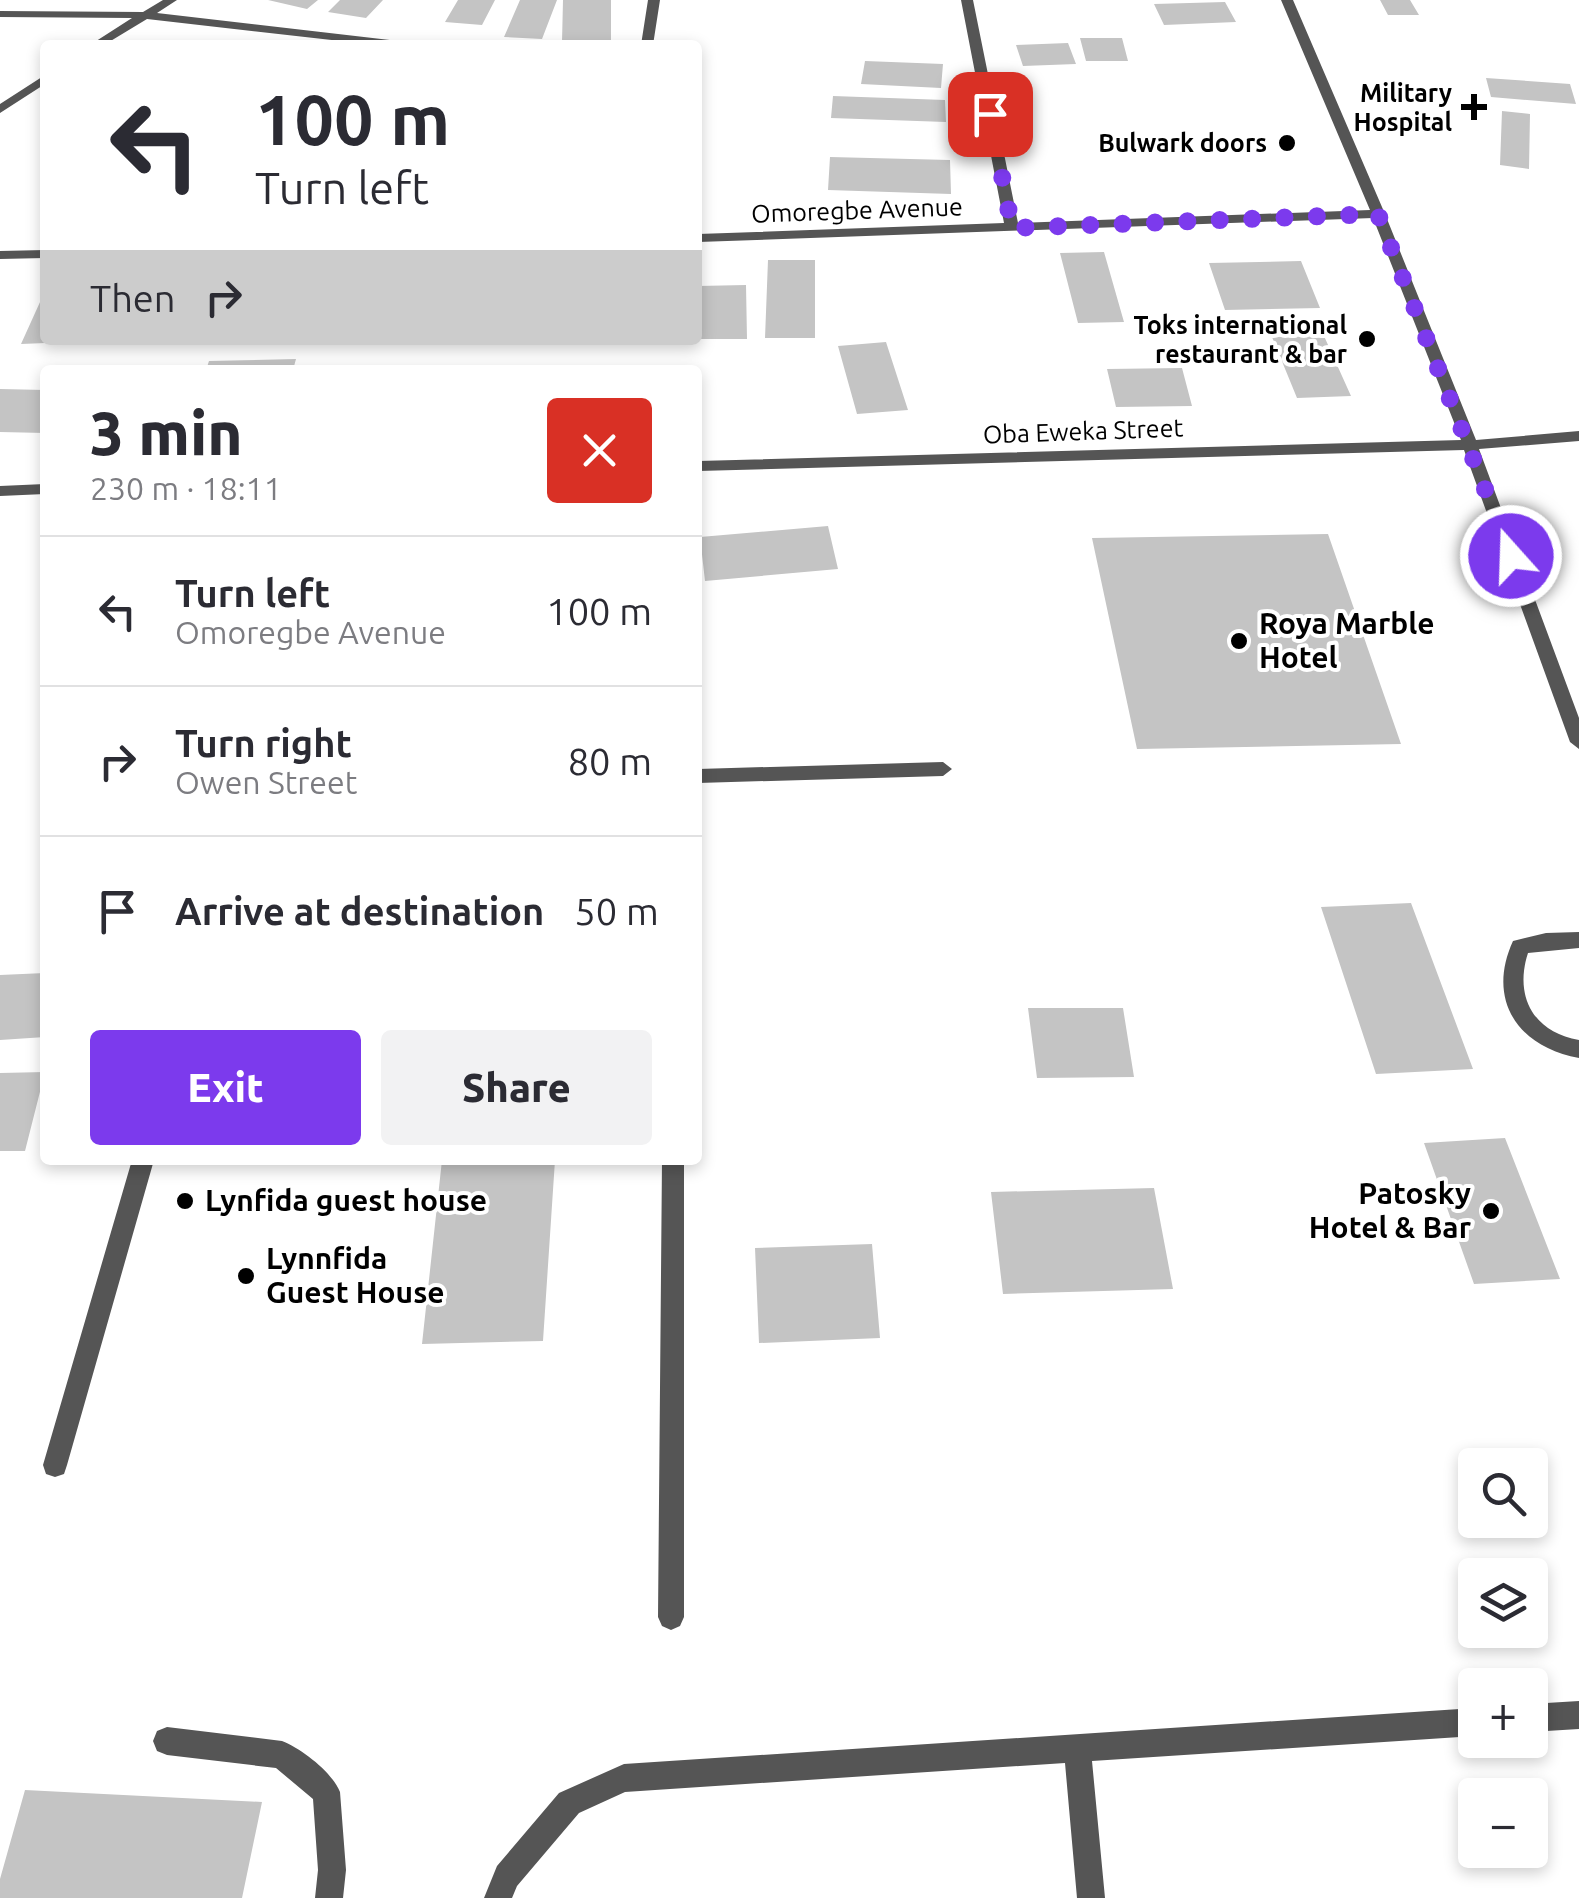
<!DOCTYPE html>
<html lang="en">
<head>
<meta charset="utf-8">
<style>
	body { margin:0; font-family:Ubuntu,sans-serif; background:#f2f2f3; color:#2b2b33; height:100vh; display:flex; flex-direction:column; font-size:38px; white-space:nowrap }
	* { box-sizing:border-box; margin:0 }
	p { font-size:32px; color:#7c7c81 }
	.icon { flex:none; width:55px; height:55px; fill:none; stroke:currentColor; stroke-width:2; stroke-linecap:round; stroke-linejoin:round }
	.map { position:relative; flex:1; overflow:hidden }
	.details { position:absolute; left:40px; top:365px; width:662px; height:800px; display:flex; flex-direction:column; background:#fff; border-radius:10px; box-shadow:0 5px 15px #0003 }
	.details>* { flex:none }
	.guide { position:absolute; left:40px; top:40px; width:662px; height:305px; border-radius:10px; box-shadow:0 5px 15px #0003; background:#fff; color:#2b2b33; overflow:hidden }
	.controls { position:absolute; left:1458px; top:1448px; display:grid; gap:20px }
	.controls a { display:grid; place-items:center; width:90px; height:90px; border-radius:10px; background:#fff; box-shadow:0 5px 15px #0003; font-size:50px }
	.pin { position:absolute; display:grid; place-items:center; width:85px; height:85px; color:#fff; margin:-42px; border-radius:20px; box-shadow:0 5px 15px #0006 }
	.me { position:absolute; width:110px; margin:-55px; rotate:340deg; stroke-linejoin:round; filter:drop-shadow(0 0 8px #0008) }
	.turn { display:flex; align-items:center; gap:35px; height:210px; padding:0 50px; font-size:45px }
	.turn .icon { width:130px; height:130px; stroke-width:2.5 }
	.turn b { display:block; font-size:70px; line-height:85px }
	.then { display:flex; align-items:center; height:95px; padding:0 50px; background:#0003; gap:20px; font-size:38px }
	.round { display:grid; place-items:center; flex:none; width:105px; height:105px; border-radius:10px; background:#f2f2f3 }
	.overview { display:flex; align-items:center; justify-content:space-between; height:170px; padding:0 50px }
	h1 { font-size:60px; font-weight:800; line-height:75px }
	.cta { display:flex; gap:20px; margin-top:auto; padding:20px 50px }
	.cta a { flex:1; height:115px; border-radius:10px; background:#7c3aed; color:#fff; font-size:40px; font-weight:800; line-height:115px; text-align:center }
	.cta a+a { background:#f2f2f3; color:#2b2b33 }
	ul { padding:0; list-style:none }
	li { display:flex; align-items:center; gap:30px; height:150px; padding:0 50px; border-top:2px solid #e1e1e2 }
	li div { flex:1 }
	li b { display:block; font-size:38px }
	li em { font-style:normal }
	.map>svg:first-child { display:block }
</style>
</head>
<body>
<div class="map">
<svg width="1579" height="1898" viewBox="0 0 1579 1898">
	<rect width="100%" height="100%" fill="#fff"/>
	<path fill="#c4c4c4" d="M268,0H318L307,9Z
		M340,0H383L366,18L328,12Z
		M458,0H495L482,25L445,22Z
		M520,0H557L542,39L504,37Z
		M563,0H611V41L562,42Z
		M1380,0H1410L1419,15H1388Z
		M1225,2L1236,22L1164,25L1154,4Z
		M1080,38H1122L1128,61H1086Z
		M1068,43L1076,64L1023,66L1016,45Z
		M865,61L943,64L941,88L861,84Z
		M1486,78L1570,84L1576,104L1491,97Z
		M833,96L945,100L946,122L831,118Z
		M1502,111L1530,114L1529,169L1500,165Z
		M830,157L950,160L951,194L828,190Z
		M1104,252L1124,322L1078,323L1060,253Z
		M768,260H815V338H765Z
		M1301,261L1320,308L1225,310L1209,263Z
		M746,285L747,339H698V286Z
		M45,291V343L21,344Z
		M1324,336L1351,396L1297,398L1272,337Z
		M886,342L908,410L857,414L838,346Z
		M296,359L293,370H206L209,361Z
		M1182,368L1192,406L1116,407L1107,369Z
		M0,389L45,390V433L0,432Z
		M828,526L838,569L705,581L700,537Z
		M1328,534L1401,744L1137,749L1092,538Z
		M1411,903L1473,1069L1376,1074L1321,907Z
		M45,973V1037L0,1040V975Z
		M1028,1008H1123L1134,1077L1037,1078Z
		M45,1072L25,1151H0V1073Z
		M1505,1138L1560,1279L1474,1284L1424,1143Z
		M442,1160H555L543,1341L422,1344Z
		M1154,1188L1173,1289L1003,1294L991,1192Z
		M872,1244L880,1338L759,1343L755,1248Z
		M25,1790L262,1802L242,1898H0V1879Z"/>
	<g fill="none" stroke-linecap="round" stroke-linejoin="round">
		<path fill="#555" fill-rule="evenodd" d="M1579,932V948L1528,953C1514,996 1533,1032 1579,1040V1058C1518,1047 1486,1000 1513,941L1546,933Z"/>
		<path fill="#555" fill-rule="evenodd" d="M163,0H177L157,13L407,42L413,45H376L147,19L104,45H90L132,18L0,17V11L143,12Z
			M648,0H660L653,45H641Z
			M961,0H973L1018,223L1370,210L1281,0H1293L1385,214L1476,440L1579,431V441L1479,449L1579,718V749L1570,742L1464,450L698,471V461L1461,440L1373,218L698,242V234L1004,223Z
			M45,75V84L0,113V104Z
			M45,250V258L0,259V251Z
			M45,484V494L0,496V486Z
			M943,762L952,769L943,776L698,783V769Z
			M132,1160H154L67,1465L64,1474L55,1477L46,1474L43,1465Z
			M662,1160H684V1617L680,1626L671,1630L662,1626L658,1617Z
			M1579,1701V1729L1530,1732V1704Z
			M1475,1708V1736L1092,1761L1105,1898H1077L1065,1763L625,1792L579,1813L517,1886L512,1898H484L497,1866L559,1793L624,1764Z
			M167,1727L282,1741C302,1749 332,1772 340,1792L346,1870L343,1898H315L318,1870L313,1799L276,1768L167,1755L157,1751L153,1741L157,1731Z"/>
	</g>
	<g fill="none" stroke-linecap="round" stroke-linejoin="round">
		<path stroke="#7c3aed" stroke-width="18" stroke-dasharray="0 32.4" d="M990,114L1012,228L1378,214L1511,556"/>
	</g>
	<g fill="#000" stroke="#fff" stroke-width="4">
		<path d="M1469 92h10v10h10v10h-10v10h-10v-10h-10v-10h10z"/>
		<circle cx="1287" cy="143" r="10"/>
		<circle cx="1367" cy="339" r="10"/>
		<circle cx="1239" cy="641" r="10"/>
		<circle cx="185" cy="1201" r="10"/>
		<circle cx="1491" cy="1211" r="10"/>
		<circle cx="246" cy="1276" r="10"/>
	</g>
	<g text-anchor="middle" stroke-width="8" stroke-linejoin="round" paint-order="stroke">
		<g font-size="25" font-weight="bold" fill="#000" stroke="#fff" text-anchor="end">
			<text x="1452" y="102">Military<tspan x="1452" dy="29">Hospital</tspan></text>
			<text x="1267" y="152">Bulwark doors</text>
			<text x="1347" y="334">Toks international<tspan x="1347" dy="29">restaurant &amp; bar</tspan></text>
		</g>
		<g font-size="25" fill="#000" stroke="#fff">
			<text transform="translate(857 210) rotate(-2)" y="9">Omoregbe Avenue</text>
			<text transform="translate(1083 431) rotate(-2)" y="9">Oba Eweka Street</text>
		</g>
		<g font-size="30" font-weight="bold" fill="#000" stroke="#fff" text-anchor="start">
			<text x="1259" y="634">Roya Marble<tspan x="1259" dy="34">Hotel</tspan></text>
			<text x="1471" y="1204" text-anchor="end">Patosky<tspan x="1471" dy="34">Hotel &amp; Bar</tspan></text>
			<text x="205" y="1211">Lynfida guest house</text>
			<text x="266" y="1269">Lynnfida<tspan x="266" dy="34">Guest House</tspan></text>
		</g>
	</g>
</svg>
<div class="controls">
<a><svg class="icon" aria-label="search" viewBox="0 0 24 24"><circle cx="10" cy="10" r="6"/><path d="M15 15l6 6"/></svg></a>
<a><svg class="icon" aria-label="layers" viewBox="0 0 24 24"><path d="M12 4l9 5-9 5-9-5zM3 14l9 5 9-5"/></svg></a>
<a>+</a>
<a>−</a>
</div>
<div class="pin" style="left:990px;top:114px;background:#d93025"><svg class="icon" aria-label="arrive" viewBox="0 0 24 24"><path d="M6 21V4h12l-3 4 3 4H6"/></svg></div>
<svg class="me" style="left:1511px;top:556px" viewBox="-20 -20 40 40"><circle r="17" fill="#7c3aed" stroke="#fff" stroke-width="3"/><path d="M0-11L8 9 0 5-8 9z" fill="#fff"/></svg>
<div class="guide">
<div class="turn"><svg class="icon" aria-label="left" viewBox="0 0 24 24"><path d="M17 20v-9H6M10 6l-5 5 5 5"/></svg><div><b>100 m</b>Turn left</div></div>
<div class="then">Then<svg class="icon" aria-label="right" viewBox="0 0 24 24"><path d="M7 20v-9h11M14 6l5 5-5 5"/></svg></div>
</div>
<section class="details">
<div class="overview"><div><h1>3 min</h1><p>230 m · 18:11</p></div><a class="round" style="background:#d93025;color:#fff"><svg class="icon" aria-label="close" viewBox="0 0 24 24"><path d="M6 6l12 12M18 6L6 18"/></svg></a></div>
<ul>
<li><svg class="icon" aria-label="left" viewBox="0 0 24 24"><path d="M17 20v-9H6M10 6l-5 5 5 5"/></svg><div><b>Turn left</b><p>Omoregbe Avenue</p></div><em>100 m</em></li>
<li><svg class="icon" aria-label="right" viewBox="0 0 24 24"><path d="M7 20v-9h11M14 6l5 5-5 5"/></svg><div><b>Turn right</b><p>Owen Street</p></div><em>80 m</em></li>
<li><svg class="icon" aria-label="arrive" viewBox="0 0 24 24"><path d="M6 21V4h12l-3 4 3 4H6"/></svg><div><b>Arrive at destination</b></div><em>50 m</em></li>
</ul>
<div class="cta"><a>Exit</a><a>Share</a></div>
</section>
</div>
</body>
</html>
